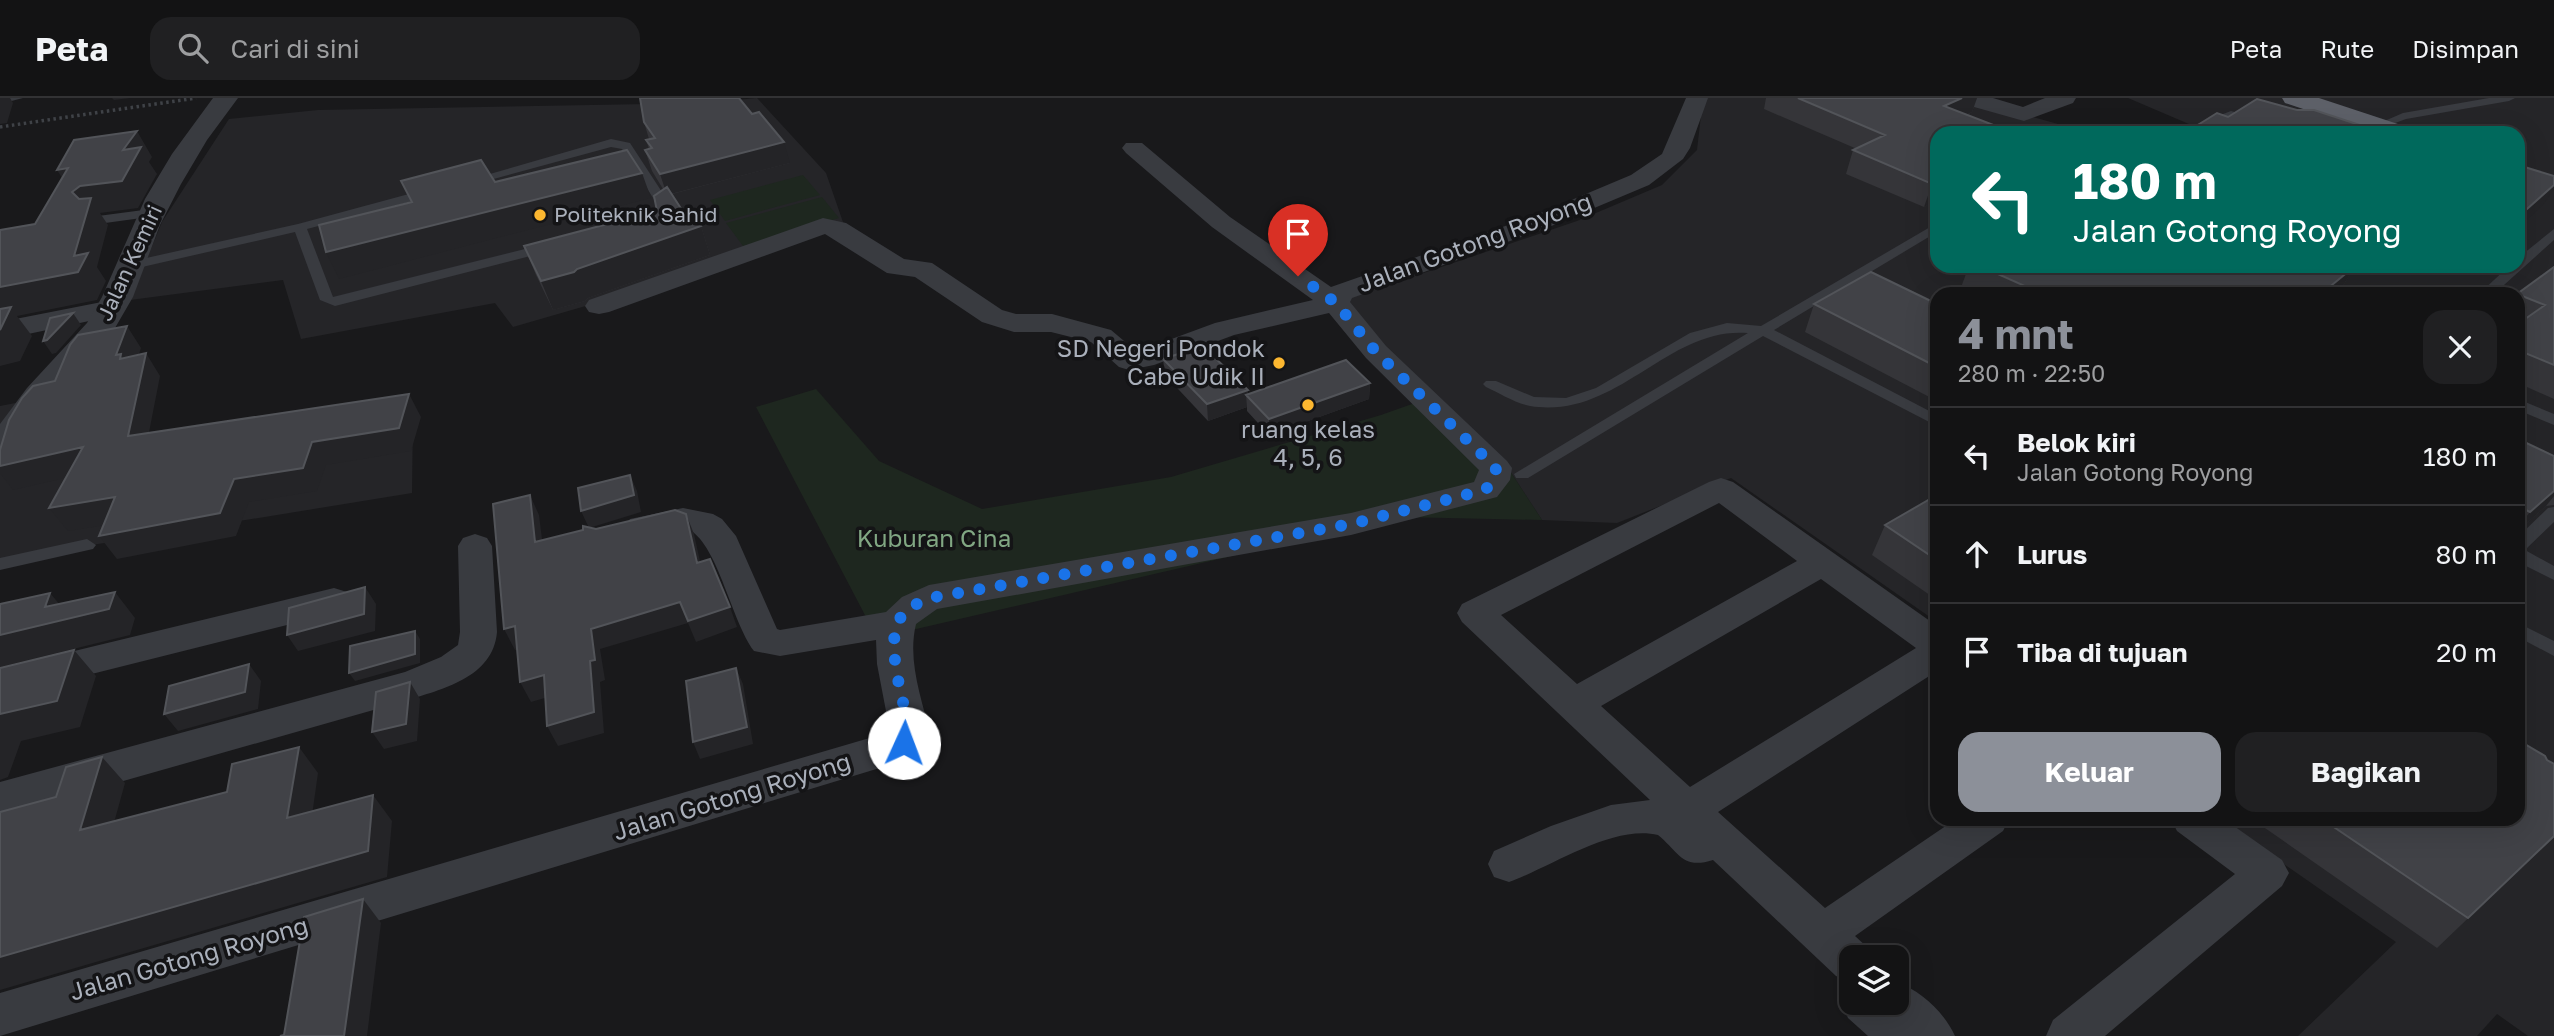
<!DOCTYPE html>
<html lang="id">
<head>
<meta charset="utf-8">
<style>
	body { margin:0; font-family:"Golos Text",sans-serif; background:#202022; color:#f1f3f6; height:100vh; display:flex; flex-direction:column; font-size:26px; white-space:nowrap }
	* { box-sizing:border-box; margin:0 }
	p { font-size:23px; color:#9d9ea0 }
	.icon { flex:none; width:38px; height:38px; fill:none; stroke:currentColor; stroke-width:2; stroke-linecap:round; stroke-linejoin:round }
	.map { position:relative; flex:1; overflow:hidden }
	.panel { position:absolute; left:1930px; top:189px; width:595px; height:539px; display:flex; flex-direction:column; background:#131314; border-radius:21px; box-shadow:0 7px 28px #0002,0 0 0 2px #323234 }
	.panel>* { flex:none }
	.top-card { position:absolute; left:1930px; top:28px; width:595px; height:147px; border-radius:21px; box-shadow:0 7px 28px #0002,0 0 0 2px #323234; background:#00695c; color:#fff; overflow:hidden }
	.controls { position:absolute; left:1839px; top:847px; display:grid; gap:14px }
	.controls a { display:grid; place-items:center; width:70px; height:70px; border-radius:14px; background:#131314; box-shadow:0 7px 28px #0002,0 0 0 2px #323234; font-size:35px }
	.pin { position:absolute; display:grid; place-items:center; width:60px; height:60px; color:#fff; margin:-72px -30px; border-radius:50% 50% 50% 0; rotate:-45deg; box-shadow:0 0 7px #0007 }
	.pin .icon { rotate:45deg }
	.me { position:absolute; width:77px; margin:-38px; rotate:2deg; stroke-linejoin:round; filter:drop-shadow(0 0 5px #0008) }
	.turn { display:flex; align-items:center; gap:24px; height:147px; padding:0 28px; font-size:32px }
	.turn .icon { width:91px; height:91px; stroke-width:2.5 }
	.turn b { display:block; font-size:49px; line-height:60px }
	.round { display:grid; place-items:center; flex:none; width:74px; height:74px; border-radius:21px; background:#202022 }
	.summary { display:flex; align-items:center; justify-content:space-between; height:119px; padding:0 28px }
	h1 { font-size:42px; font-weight:700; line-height:52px; color:#8c9099 }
	.primary-button { display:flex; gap:14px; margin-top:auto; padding:14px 28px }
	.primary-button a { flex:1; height:80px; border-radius:21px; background:#8c9099; color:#fff; font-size:28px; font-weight:700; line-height:80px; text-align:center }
	.primary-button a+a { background:#202022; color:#f1f3f6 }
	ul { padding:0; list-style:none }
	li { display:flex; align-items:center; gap:21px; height:98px; padding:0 28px; border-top:2px solid #323234 }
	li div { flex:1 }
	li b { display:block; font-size:26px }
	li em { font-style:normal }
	header { display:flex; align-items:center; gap:42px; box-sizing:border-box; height:98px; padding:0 35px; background:#131314; border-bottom:2px solid #323234 }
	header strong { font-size:33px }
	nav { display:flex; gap:38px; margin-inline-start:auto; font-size:24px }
	.search { width:490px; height:63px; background:#202022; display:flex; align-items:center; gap:18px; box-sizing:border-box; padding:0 24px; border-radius:21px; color:#9d9ea0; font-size:26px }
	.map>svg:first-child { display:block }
</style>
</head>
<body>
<header>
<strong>Peta</strong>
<div class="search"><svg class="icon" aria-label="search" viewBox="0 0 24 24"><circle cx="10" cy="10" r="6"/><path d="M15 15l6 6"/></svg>Cari di sini</div>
<nav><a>Peta</a><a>Rute</a><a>Disimpan</a></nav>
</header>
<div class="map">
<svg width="2554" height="938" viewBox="0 0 2554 938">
	<rect width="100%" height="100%" fill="#19191b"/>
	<path fill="#252528" d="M757,0L826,75L844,127L672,183L513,229L495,205L301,241L283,182L130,202L162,124L229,21L318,12L705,5Z
		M1703,0H1966L2090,35H1937V168H2518V35H2210L2128,0H2554V938H2528L2497,916L2477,938H2298L2396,844L2219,721H2518V196H1937V524L1731,380L1617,425L1542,422L1504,364L1380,258L1344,202L1577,123L1662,87L1697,52Z
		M159,277L143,353L413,313L412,395L0,462V308Z"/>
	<path fill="#1e271f" d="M803,77L820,97L725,123L710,102Z
		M822,99L839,120L743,148L726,125Z
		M816,291L879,363L982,411L1171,379L1381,317L1429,300L1504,364L1542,422L1401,419L877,540L756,309Z"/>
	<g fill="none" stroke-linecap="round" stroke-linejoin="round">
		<path stroke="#3f4247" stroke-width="3.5" stroke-dasharray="2.5 3.5" stroke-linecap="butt" d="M0,29L196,0"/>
		<path fill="#393b40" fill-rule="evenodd" d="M0,0H23L0,6Z
			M2489,0H2515L2509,3L2406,21L2379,31L2373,28L2403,15Z
			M2231,13L2301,33L2303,35H2284L2232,20L2191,35H2174Z
			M611,41L630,45L675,114L672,119H662V114L622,51L611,49L468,88L462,84Z
			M431,90L435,91V97L307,131L333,199L549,145L556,149L554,152L335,208L320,202L295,134L129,172L122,168L124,165L298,126Z
			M151,111L157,115L156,118L98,126L92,122L98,118Z
			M1937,125V134L1774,232L1937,317V328L1763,238L1528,380H1516L1514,376L1748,235C1667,228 1618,322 1530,308C1515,305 1499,295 1486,289L1483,286L1486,283H1496L1534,299L1566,300L1596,290L1690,235L1727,225L1761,228Z
			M2554,131V142L2494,196H2479L2509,168H2518V160Z
			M2518,301L2554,316V327L2518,312Z
			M2554,409V424L2525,452L2554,468V482L2518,464V439L2548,410Z
			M87,441L96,447L93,451L0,472V460Z
			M2518,525L2554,543V558L2518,539Z"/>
		<path fill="#393b40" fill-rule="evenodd" d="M1686,0H1708L1690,50L1683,61L1649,87L1549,129L1352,200L1350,204L1386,248L1507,363L1512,370L1510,382L1497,399L1351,437L937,511L916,526C907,563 922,601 930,636L918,656L906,662L0,938V895L890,634L877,566L876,542L780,558L754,553C731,522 719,450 690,432L642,440L630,437L625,429L630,421L683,410L713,416L722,421L736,438L777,531L780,532L886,514L902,499L929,487L1351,415L1474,384L1479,372L1366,260L1329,215L1234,237L1154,267L1129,272L1119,269L1091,244L1051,234H1014L982,224L915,179L887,175L825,136L609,214L599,216L589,214L585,208L589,202L823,120L846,125L904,161L932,165L1002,212L1016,216H1052L1111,232L1136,253H1139L1215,225L1313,202L1212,129L1126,55L1122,50L1126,45H1142L1230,119L1331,189L1531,119L1631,77L1662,56Z
			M1957,0H1993L2023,9L2045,0H2076L2073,5L2024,23L1960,5Z
			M112,202L122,204L126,210L122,216L0,242V224Z
			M1721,380L1733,384L1937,528V573L1718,714L1825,810L1956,721H2009L2003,733L1855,838L1868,850L1873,859H1852V884L1836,878L1713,762C1682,772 1679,754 1658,737C1613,726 1551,769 1509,784L1494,779L1488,766L1494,753L1551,728L1611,707L1650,702L1462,524L1457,515L1462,506L1709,384ZM1719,405L1797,463L1577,586L1501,517ZM1821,481L1916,550L1690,689L1601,608Z
			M475,436L487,440L492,448L497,534C493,580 442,591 405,603L0,718V684L405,574L441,559L458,547L460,534L458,448L463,440Z
			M334,490L347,494L352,503L347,512L0,599V571Z
			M2171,721H2224L2282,762L2289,775L2282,788L2105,938H2046L2053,922L2235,776L2177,733Z
			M1897,884C1921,893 1944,914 1955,938H1868L1848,920L1842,905L1848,890L1852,889V905H1897Z"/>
		<path fill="#393b40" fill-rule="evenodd" d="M213,0H238L207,42L181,86L160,127L133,199L115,230L37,321L12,365L0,368V326L27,290L87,225L102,199L145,101L172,56Z"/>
		<path fill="#5d6068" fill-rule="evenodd" d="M2282,0H2319L2410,30L2414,35H2375L2285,5Z"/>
	</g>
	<path fill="#353539" d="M1766,0H1977L1972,14L1937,35V102L1924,109L1846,76L1853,52L1857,51L1764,11Z
		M644,24L790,65L672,96L684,115L701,128L710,157L588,200L585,203L553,212L536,177L524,148L657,113L663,91L652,73L645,52L649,51L646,42L649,41Z
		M1969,168H2355L2338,196H1969L1960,192Z
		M2554,169V301L2518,285V196Z
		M1814,206H1937V303L1805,234Z
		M1163,261L1248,296L1370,285L1369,301L1269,337L1247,313V309L1208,323L1165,277Z
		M2518,341L2554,358V407L2546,408L2518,433Z
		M1937,397V502L1872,457L1885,427Z
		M2252,721H2518L2554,738L2437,850Z"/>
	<path fill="#242427" d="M0,0H10L13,5L7,25L0,26Z
		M112,0H130L114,2Z
		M1962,0H1977L1972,14L1937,31L1944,8Z
		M137,33L152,59L149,64L157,76L138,110L100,115L108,127L97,169L106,183L97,202L17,218L32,238L20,263L0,268V189L74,158V99L57,72L123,52Z
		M784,44L790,65L667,97L660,76Z
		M642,75L651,100L339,181L326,154Z
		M1937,83V102L1924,109L1932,86Z
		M2554,87V91L2543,107L2518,130V119Z
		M701,128L710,157L588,200L585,203L553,212L541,183Z
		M2355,168L2338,196H2321Z
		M73,215L81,227L56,255L52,256L43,243Z
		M127,228L141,250L133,274L116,257Z
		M146,255L160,278L144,360L128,338Z
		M1370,285L1369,301L1269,337V321Z
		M1248,292V298L1246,297L1247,309L1208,323L1207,306Z
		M409,296L421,319L411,353L326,367L317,393L249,404L236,438L117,461L99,438L234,381L312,344Z
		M83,349L100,372L13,392L0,375V368Z
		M630,377L637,393L641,414L589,430L581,413Z
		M2554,393V398L2546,408L2518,433V429L2530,414Z
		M530,397L539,417L545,465L535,444Z
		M115,399L132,423L68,433L49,410Z
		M686,416L694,436L705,486L697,465Z
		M365,489L376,506L375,533L298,553L287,537Z
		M115,494L135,520L130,537L0,569V537L45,509L50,495L71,520Z
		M680,504L730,509L737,529L696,544L688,525L600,551L605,582L600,584L604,635L558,648L547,628L590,563L591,531Z
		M515,528L526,549L515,552L504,531Z
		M415,533L420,541V565L355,583L349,575Z
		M74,552L96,578L80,629L21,643L8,679L0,682V616Z
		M249,566L261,583L258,611L178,633L164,616Z
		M736,570L743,586L753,646L700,661L693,644Z
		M544,577L555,597L531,604L520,584Z
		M410,584L420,601L417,643L384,651L372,634Z
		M299,649L318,675L308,746L287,720Z
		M102,659L125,685L105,757L80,732Z
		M373,697L392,723L387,779L0,892V859Z
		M363,801L381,825L367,938H344Z"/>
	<path fill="#414247" stroke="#525459" stroke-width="2" d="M640,0H739L752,16L759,14L784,44L660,76L645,52L652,50L646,42L655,40L644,24Z
		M1798,0H1962L1944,8L2014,35H1937V83L1932,86L1853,52L1885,37Z
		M2257,1L2297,12H2314L2384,35H2185L2217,15L2228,19Z
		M137,33L123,52L141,49L122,83L80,88L72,94L79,101L91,100L74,158L88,155L78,174L0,189V132L35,126L68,70L57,72L74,42Z
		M627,52L642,75L326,154L319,127L412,104L401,83L481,62L495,84Z
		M2518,67L2554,78V87L2518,119Z
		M667,89L684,115L690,113L701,128L577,171L574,174L541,183L524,148L657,113L654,98Z
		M1980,168H2355L2321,196H2011L2025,188Z
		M2554,169V267L2518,252V226L2545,207L2517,196Z
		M1871,174L1937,206V269L1814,206Z
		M11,209L0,232V211Z
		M73,215L47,242L43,243L50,220Z
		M127,228L116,257L121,256L120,261L146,255L128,338L409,296L399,330L312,344L303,370L234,381L220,415L99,438L115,399L49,410L83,349L0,368V352L9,322L22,300L33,288L55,283L70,247L78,237Z
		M1203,248L1248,292L1207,306L1163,261Z
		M1346,262L1370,285L1269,321L1246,297Z
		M2518,341L2554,358V393L2530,414L2518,408Z
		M630,377L634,397L581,413L578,390Z
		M530,397L535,444L583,432V428L596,431L675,412L686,416L697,465L710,461L730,509L688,523L680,504L591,531L595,562L590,563L594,614L547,628L544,577L520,584L515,528L504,531L493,406Z
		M1937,397V462L1885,427Z
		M365,489L364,516L287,537L289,510Z
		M115,494L109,511L0,537V506L50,495L45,509Z
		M415,533V556L349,575L350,548Z
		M74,552L57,603L0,616V570Z
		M249,566L245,594L164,616L169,588Z
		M736,570L747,629L693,644L686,583Z
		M410,584L406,626L372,634L376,594Z
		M2518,642L2545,658L2547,662L2554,666V738L2468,820L2322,721H2518Z
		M299,649L287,720L373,697L368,753L0,859V714L56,699L66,669L102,659L80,732L227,694L232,666Z
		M363,801L344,938H280L284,937L304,819Z"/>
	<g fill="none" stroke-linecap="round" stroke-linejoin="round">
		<path stroke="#1a73e8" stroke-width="12" stroke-dasharray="0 21.6" d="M904,645L910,636C905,607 887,554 897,527C902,512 916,506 929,500L1351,426L1485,392L1494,382L1496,370L1376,254L1336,205L1298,178"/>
	</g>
	<g fill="#fcb730" stroke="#141416" stroke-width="2.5">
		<circle cx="540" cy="117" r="7"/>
		<circle cx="1279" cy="265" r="7"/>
		<circle cx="1308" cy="307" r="7"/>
	</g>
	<g text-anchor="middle" stroke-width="7" stroke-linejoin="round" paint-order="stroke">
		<g font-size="21" fill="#aab0bb" stroke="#141416" text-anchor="start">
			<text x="554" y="124">Politeknik Sahid</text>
		</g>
		<g font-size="21" fill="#aab0bb" stroke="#141416">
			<text transform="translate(130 165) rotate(-65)" y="7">Jalan Kemiri</text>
		</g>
		<g font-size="24" fill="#aab0bb" stroke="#141416">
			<text transform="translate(1475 145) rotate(-20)" y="8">Jalan Gotong Royong</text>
			<text transform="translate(732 699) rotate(-17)" y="8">Jalan Gotong Royong</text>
			<text transform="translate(189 861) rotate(-16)" y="8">Jalan Gotong Royong</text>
		</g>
		<g font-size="24" fill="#aab0bb" stroke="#141416" text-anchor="end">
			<text x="1265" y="259">SD Negeri Pondok<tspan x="1265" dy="28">Cabe Udik II</tspan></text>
			<text x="1308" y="340" text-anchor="middle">ruang kelas<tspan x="1308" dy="28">4, 5, 6</tspan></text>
		</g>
		<g font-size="24" fill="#81a783" stroke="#141416">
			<text x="934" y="449">Kuburan Cina</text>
		</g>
	</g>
</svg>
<div class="controls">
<a><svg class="icon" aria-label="layers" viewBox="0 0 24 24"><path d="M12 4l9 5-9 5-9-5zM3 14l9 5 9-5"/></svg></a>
</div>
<div class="pin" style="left:1298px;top:178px;background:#d93025"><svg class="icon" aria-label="arrive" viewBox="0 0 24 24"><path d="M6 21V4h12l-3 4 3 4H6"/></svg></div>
<svg class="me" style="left:904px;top:645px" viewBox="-20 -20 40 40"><circle r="19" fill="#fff"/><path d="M0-13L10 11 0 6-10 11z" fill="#1a73e8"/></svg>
<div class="top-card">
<div class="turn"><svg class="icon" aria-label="left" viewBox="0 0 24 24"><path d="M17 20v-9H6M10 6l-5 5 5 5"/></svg><div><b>180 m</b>Jalan Gotong Royong</div></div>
</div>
<section class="panel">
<div class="summary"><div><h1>4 mnt</h1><p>280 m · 22:50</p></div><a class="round"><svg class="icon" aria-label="close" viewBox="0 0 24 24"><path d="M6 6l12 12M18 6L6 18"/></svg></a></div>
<ul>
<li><svg class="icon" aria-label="left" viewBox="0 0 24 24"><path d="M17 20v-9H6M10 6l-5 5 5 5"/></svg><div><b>Belok kiri</b><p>Jalan Gotong Royong</p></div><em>180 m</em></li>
<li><svg class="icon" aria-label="ahead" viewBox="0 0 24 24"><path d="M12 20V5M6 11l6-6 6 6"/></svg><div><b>Lurus</b></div><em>80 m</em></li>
<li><svg class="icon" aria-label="arrive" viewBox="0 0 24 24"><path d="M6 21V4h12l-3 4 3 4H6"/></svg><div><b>Tiba di tujuan</b></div><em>20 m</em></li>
</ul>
<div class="primary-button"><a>Keluar</a><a>Bagikan</a></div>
</section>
</div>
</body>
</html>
